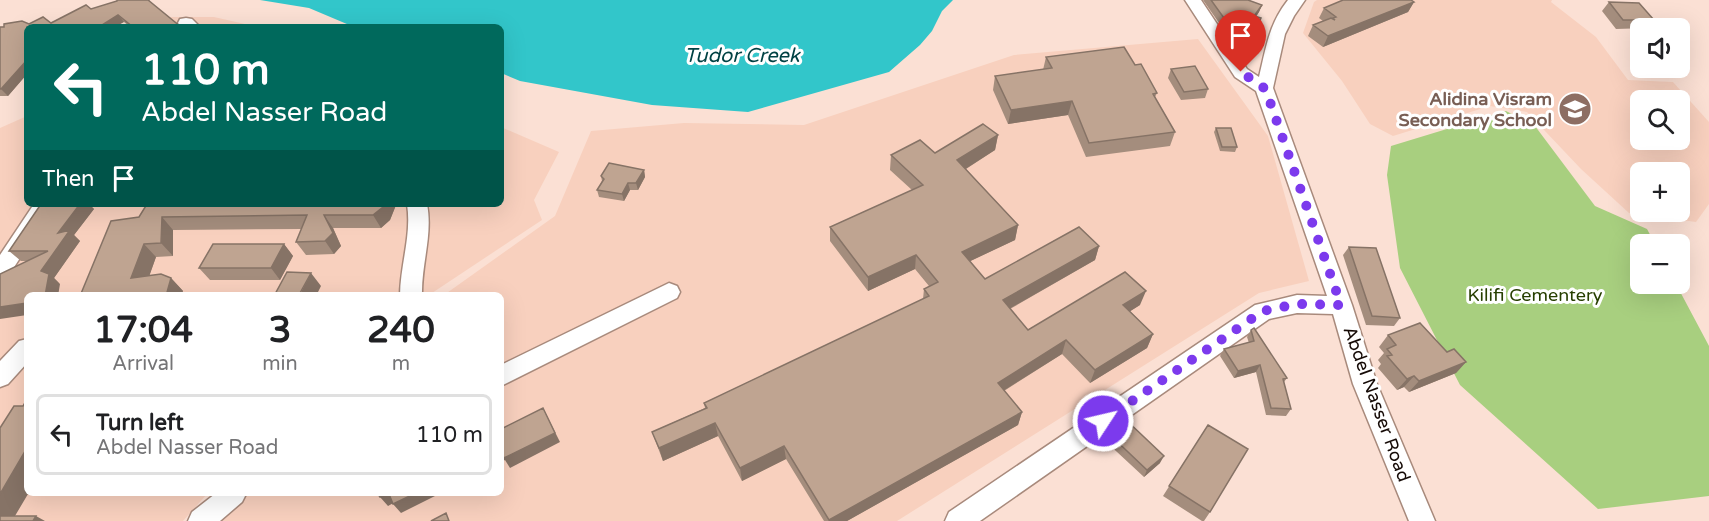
<!DOCTYPE html>
<html lang="en">
<head>
<meta charset="utf-8">
<style>
	body { margin:0; font-family:"Varela Round",sans-serif; background:#f2f2f2; color:#202124; height:100vh; display:flex; flex-direction:column; font-size:22px; white-space:nowrap }
	* { box-sizing:border-box; margin:0 }
	p { font-size:20px; color:#757577 }
	.icon { flex:none; width:33px; height:33px; fill:none; stroke:currentColor; stroke-width:2; stroke-linecap:round; stroke-linejoin:round }
	.map { position:relative; flex:1; overflow:hidden }
	.panel { position:absolute; left:24px; top:292px; width:480px; height:204px; display:flex; flex-direction:column; background:#fff; border-radius:9px; box-shadow:0 6px 24px #0002 }
	.panel>* { flex:none }
	.top-card { position:absolute; left:24px; top:24px; width:480px; height:183px; border-radius:9px; box-shadow:0 6px 24px #0002; background:#00695c; color:#fff; overflow:hidden }
	.controls { position:absolute; left:1630px; top:18px; display:grid; gap:12px }
	.controls a { display:grid; place-items:center; width:60px; height:60px; border-radius:9px; background:#fff; box-shadow:0 6px 24px #0002; font-size:30px }
	.pin { position:absolute; display:grid; place-items:center; width:51px; height:51px; color:#fff; margin:-62px -26px; border-radius:50% 50% 50% 0; rotate:-45deg; box-shadow:0 0 6px #0007 }
	.pin .icon { rotate:45deg }
	.me { position:absolute; width:66px; margin:-33px; rotate:55deg; stroke-linejoin:round; filter:drop-shadow(0 0 4px #0008) }
	.turn { display:flex; align-items:center; gap:21px; height:126px; padding:0 18px; font-size:27px }
	.turn .icon { width:78px; height:78px; stroke-width:2.5 }
	.turn b { display:block; font-size:42px; line-height:51px }
	.then { display:flex; align-items:center; height:57px; padding:0 18px; background:#0003; gap:12px; font-size:22px }
	.eta { display:flex; justify-content:space-evenly; align-items:center; height:102px; text-align:center }
	.eta b { font-size:36px; font-weight:700; line-height:42px }
	ul { padding:0; list-style:none }
	li { display:flex; align-items:center; gap:18px; height:81px; margin:0 12px 9px; padding:0 6px; border:3px solid #e0e0e0; border-radius:9px }
	li div { flex:1 }
	li b { display:block; font-size:22px }
	li em { font-style:normal }
	.map>svg:first-child { display:block }
</style>
</head>
<body>
<div class="map">
<svg width="1709" height="521" viewBox="0 0 1709 521">
	<rect width="100%" height="100%" fill="#fbe0d4"/>
	<path fill="#f8d0be" fill-rule="evenodd" d="M1317,0H1552L1551,2L1596,37L1628,80L1673,82L1709,122V204L1696,222L1629,213L1581,169L1527,112L1490,106L1393,136L1370,124L1342,81L1303,33L1314,2ZM1641,100H1680V140H1641ZM1641,172H1680V212H1641Z
		M161,17H214L258,27H139Z
		M1198,39L1268,136L1309,281L1259,293L897,521H218L244,494H501V296L444,295L555,216L591,131L684,123L804,125L1014,55Z
		M27,116V204H501V127L559,152L534,200L542,220L429,295L27,296V494H207L183,521H0V128Z"/>
	<path fill="#a8cf7f" d="M1506,111L1535,126L1595,206L1647,229L1655,244H1641V284H1676L1709,346V496L1598,509L1460,385L1400,268L1387,175L1391,146Z"/>
	<path fill="#32c6ca" d="M260,0H953L942,11L932,31L920,45L889,72L748,112L652,105L520,81L501,73V27H354L309,8Z"/>
	<g fill="none" stroke-linecap="round" stroke-linejoin="round">
		<defs>
			<path id="minor" d="M1185,0H1201L1247,69L1259,77C1266,48 1269,24 1288,0H1305L1294,16L1285,34L1273,88L1352,305L1377,384L1435,521H1409L1353,384L1333,314L1297,313L1269,319L980,521H945L949,512L1255,305L1297,295L1327,296L1256,91L1235,77Z
				M186,18L192,19L200,27H181L178,23L180,19Z
				M34,204H55L7,278L0,280V255Z
				M407,204H427C433,235 421,265 422,296H400C400,265 412,235 407,204Z
				M669,283L677,286L680,292L677,298L501,386V365Z
				M27,339V363L8,384L0,387V361L19,341Z
				M215,494H246L242,502L220,521H188L192,512Z"/>
		</defs>
		<use href="#minor" stroke="#a88a7c" stroke-width="3"/>
		<use href="#minor" fill="#fff" fill-rule="evenodd"/>
	</g>
	<path fill="#a48d7d" d="M117,0H150L149,1L181,27H130L124,22L27,27V74L8,96H0V27L29,24L51,23L117,1Z
		M1203,0H1248L1262,5L1259,12L1256,17L1261,18L1252,40L1226,33Z
		M1414,2L1408,12L1323,47L1308,36L1313,25L1323,21L1319,18L1324,8Z
		M1609,2L1654,20L1648,28L1616,29L1602,11Z
		M1046,57L1135,65L1157,93L1155,97L1175,132L1170,146L1086,157L1068,115L1008,124L993,90L995,76L1043,70Z
		M1171,69L1208,89L1205,98L1181,100L1168,78Z
		M1216,128L1237,147L1235,152L1220,151L1214,132Z
		M998,135L995,150L966,169L1018,225L1015,240L970,261L985,279L1099,246L1095,260L1010,309L1028,330L1140,305L1130,311L1153,334L1147,348L1090,383L1062,354L1004,391L1022,412L1018,425L847,521H824L786,459L742,481L718,436L663,461L652,432L705,408L704,403L923,299L924,289L929,286L915,269L868,291L830,241V227L912,190L890,170L891,155L935,153Z
		M644,170L645,177L638,190H630L624,201L599,197L597,190L602,181L601,176Z
		M41,204H89L94,209L74,235L80,241L54,278L60,284L27,261H21L9,251Z
		M396,205L390,220L381,228H333L341,246L334,254L306,255L296,242L302,229L173,230V256L156,257L149,276L171,278L183,291L80,296L139,217Z
		M284,244L293,256L280,280H210L199,268Z
		M1349,247L1400,318L1394,326L1366,325L1343,255Z
		M1251,330L1287,378L1284,382L1291,409L1286,416L1266,415L1256,372L1234,378L1220,356L1224,349L1249,343L1247,337Z
		M1388,335L1447,352L1466,362L1456,373L1409,392L1404,387L1397,390L1378,368L1381,364L1378,360L1384,353L1379,347Z
		M1208,425L1210,512L1204,521H1202L1163,496Z
		M1107,432L1160,463L1144,477L1103,439Z"/>
	<path fill="#867366" d="M1414,2L1408,12L1323,47L1328,36Z
		M1262,5L1259,12L1251,23L1254,16Z
		M118,15L124,22L115,27H99Z
		M27,60V74L8,96L1,89Z
		M1072,101L1068,115L1008,124L1011,110Z
		M998,135L995,150L956,175L957,160Z
		M644,170L645,177L638,190L636,183Z
		M628,183L630,190L624,201L622,194Z
		M80,204H89L94,209L74,235L80,241L54,278L60,284L58,296H45L41,271L58,233Z
		M384,204H395L396,205L390,220L381,228L373,215Z
		M324,215L333,228L341,246L334,254L325,241Z
		M162,217L173,230V256L161,243Z
		M1018,225L1015,240L960,266L962,252Z
		M144,244L156,257L144,291L131,278Z
		M284,244L293,256L280,280L271,268Z
		M1099,246L1095,260L1000,314L1003,300Z
		M916,255L915,269L868,291V277Z
		M311,273L321,286L316,296H299Z
		M171,278L183,291L182,296H166Z
		M1146,291L1140,305L1118,319L1123,305Z
		M27,303V315L0,319V307Z
		M1153,334L1147,348L1090,383L1095,370Z
		M1066,340L1062,354L995,396L998,383Z
		M1466,362L1456,373L1409,392L1419,381Z
		M1260,365L1256,372L1234,378L1238,371Z
		M1414,376L1404,387L1397,390L1407,379Z
		M543,408L560,442L510,468L505,460L501,462V451Z
		M1022,412L1018,425L847,521H829V520Z
		M715,423L718,436L663,461L659,448Z
		M784,446L786,459L742,481L740,468Z
		M27,448V494H28L12,521H0V494Z
		M1164,456L1160,463L1144,477L1147,470Z
		M387,494H390L397,501L388,506L380,497Z
		M414,494H439L401,513L393,504Z
		M36,516L45,521H33Z"/>
	<path fill="#bfa491" stroke="#867366" stroke-width="1.5" d="M117,0H148L181,27H133L118,15L99,27H27V60L1,89H0V27H4V24L22,21L29,24L43,17L51,23L86,5L91,9L117,1Z
		M1211,0H1248L1262,5L1254,16L1261,18L1254,33L1229,25Z
		M1343,0H1411L1414,2L1328,36L1313,25L1331,18L1335,20L1333,18L1336,17L1324,8Z
		M1609,2L1639,3L1654,20H1623Z
		M1124,47L1135,65L1141,64L1157,93L1153,94L1175,132L1089,143L1072,101L1011,110L995,76L1052,68L1046,57Z
		M1195,66L1208,89L1184,92L1171,69Z
		M983,124L998,135L957,160L1018,225L962,252L985,279L1079,227L1099,246L1003,300L1028,330L1125,272L1146,291L1123,305L1153,334L1095,370L1066,340L998,383L1022,412L829,520L784,446L740,468L715,423L659,448L652,432L707,408L704,403L929,296L924,289L938,282L916,255L868,277L830,227L923,185L891,155L920,140L935,153Z
		M1216,128H1231L1237,147H1222Z
		M609,163L644,170L636,183H628L622,194L597,190L604,179L601,176Z
		M41,204H80L58,233L70,230L41,271L49,274L45,296H27V303L0,307V274L48,251H9Z
		M147,204H384L383,207L373,215H324L333,233L325,241L296,242L307,215L162,217L161,243L144,244L131,278L161,274L171,278L166,296H80L111,221L139,217Z
		M213,244H284L271,268H199Z
		M1349,247L1376,248L1400,318L1372,316Z
		M287,272L311,273L299,295L342,294L343,296H274Z
		M1420,323L1447,352L1454,349L1466,362L1419,381L1414,376L1407,379L1387,356L1392,355L1387,349L1396,345L1388,335Z
		M1254,328L1287,378L1283,379L1291,409L1271,408L1260,365L1238,371L1224,349L1254,341L1251,330Z
		M27,399V448L0,494V428L14,406H23Z
		M543,408L555,433L504,458L501,451V429Z
		M1124,418L1164,456L1147,470L1107,432Z
		M1208,425L1248,449L1210,512L1169,486Z
		M378,494H387L380,497Z
		M389,494H414L393,504Z
		M446,513L449,521H431Z
		M0,516H36L33,521H0Z"/>
	<g fill="none" stroke-linecap="round" stroke-linejoin="round">
		<path stroke="#7c3aed" stroke-width="10" stroke-dasharray="0 18" d="M1103,421L1263,311L1297,304L1341,305L1270,102L1264,88L1241,72"/>
	</g>
	<defs>
		<symbol id="school-disc" viewBox="-11 -11 22 22"><circle r="9.5" fill="#8d6e63" stroke="#fff"/><path d="M0-5L7-2L0 1L-7-2ZM-4 1L0 2.5L4 1V4Q0 6-4 4Z" fill="#fff"/></symbol>
	</defs>
	<g fill-rule="evenodd">
		<use href="#school-disc" x="1556" y="90" width="38" height="38"/>
	</g>
	<g text-anchor="middle" stroke-width="6" stroke-linejoin="round" paint-order="stroke">
		<g font-size="18" font-weight="bold" fill="#785e54" stroke="#fff" text-anchor="end">
			<text x="1552" y="105">Alidina Visram<tspan x="1552" dy="21">Secondary School</tspan></text>
		</g>
		<g font-size="18" fill="#263e00" stroke="#fff">
			<text x="1535" y="301">Kilifi Cementery</text>
		</g>
		<g font-size="18" fill="#150a06" stroke="#fff">
			<text transform="translate(1377 404) rotate(70)" y="6">Abdel Nasser Road</text>
		</g>
		<g font-size="20" font-style="italic" fill="#004244" stroke="#fff">
			<text x="742" y="62">Tudor Creek</text>
		</g>
	</g>
</svg>
<div class="controls">
<a><svg class="icon" aria-label="sound" viewBox="0 0 24 24"><path d="M4 9h4l5-4v14l-5-4H4zM17 9q2 3 0 6"/></svg></a>
<a><svg class="icon" aria-label="search" viewBox="0 0 24 24"><circle cx="10" cy="10" r="6"/><path d="M15 15l6 6"/></svg></a>
<a>+</a>
<a>−</a>
</div>
<div class="pin" style="left:1241px;top:72px;background:#d93025"><svg class="icon" aria-label="arrive" viewBox="0 0 24 24"><path d="M6 21V4h12l-3 4 3 4H6"/></svg></div>
<svg class="me" style="left:1103px;top:421px" viewBox="-20 -20 40 40"><circle r="17" fill="#7c3aed" stroke="#fff" stroke-width="3"/><path d="M0-11L8 9 0 5-8 9z" fill="#fff"/></svg>
<div class="top-card">
<div class="turn"><svg class="icon" aria-label="left" viewBox="0 0 24 24"><path d="M17 20v-9H6M10 6l-5 5 5 5"/></svg><div><b>110 m</b>Abdel Nasser Road</div></div>
<div class="then">Then<svg class="icon" aria-label="arrive" viewBox="0 0 24 24"><path d="M6 21V4h12l-3 4 3 4H6"/></svg></div>
</div>
<section class="panel">
<div class="eta">
<div><b>17:04</b><p>Arrival</p></div>
<div><b>3</b><p>min</p></div>
<div><b>240</b><p>m</p></div>
</div>
<ul>
<li><svg class="icon" aria-label="left" viewBox="0 0 24 24"><path d="M17 20v-9H6M10 6l-5 5 5 5"/></svg><div><b>Turn left</b><p>Abdel Nasser Road</p></div><em>110 m</em></li>
</ul>
</section>
</div>
</body>
</html>
